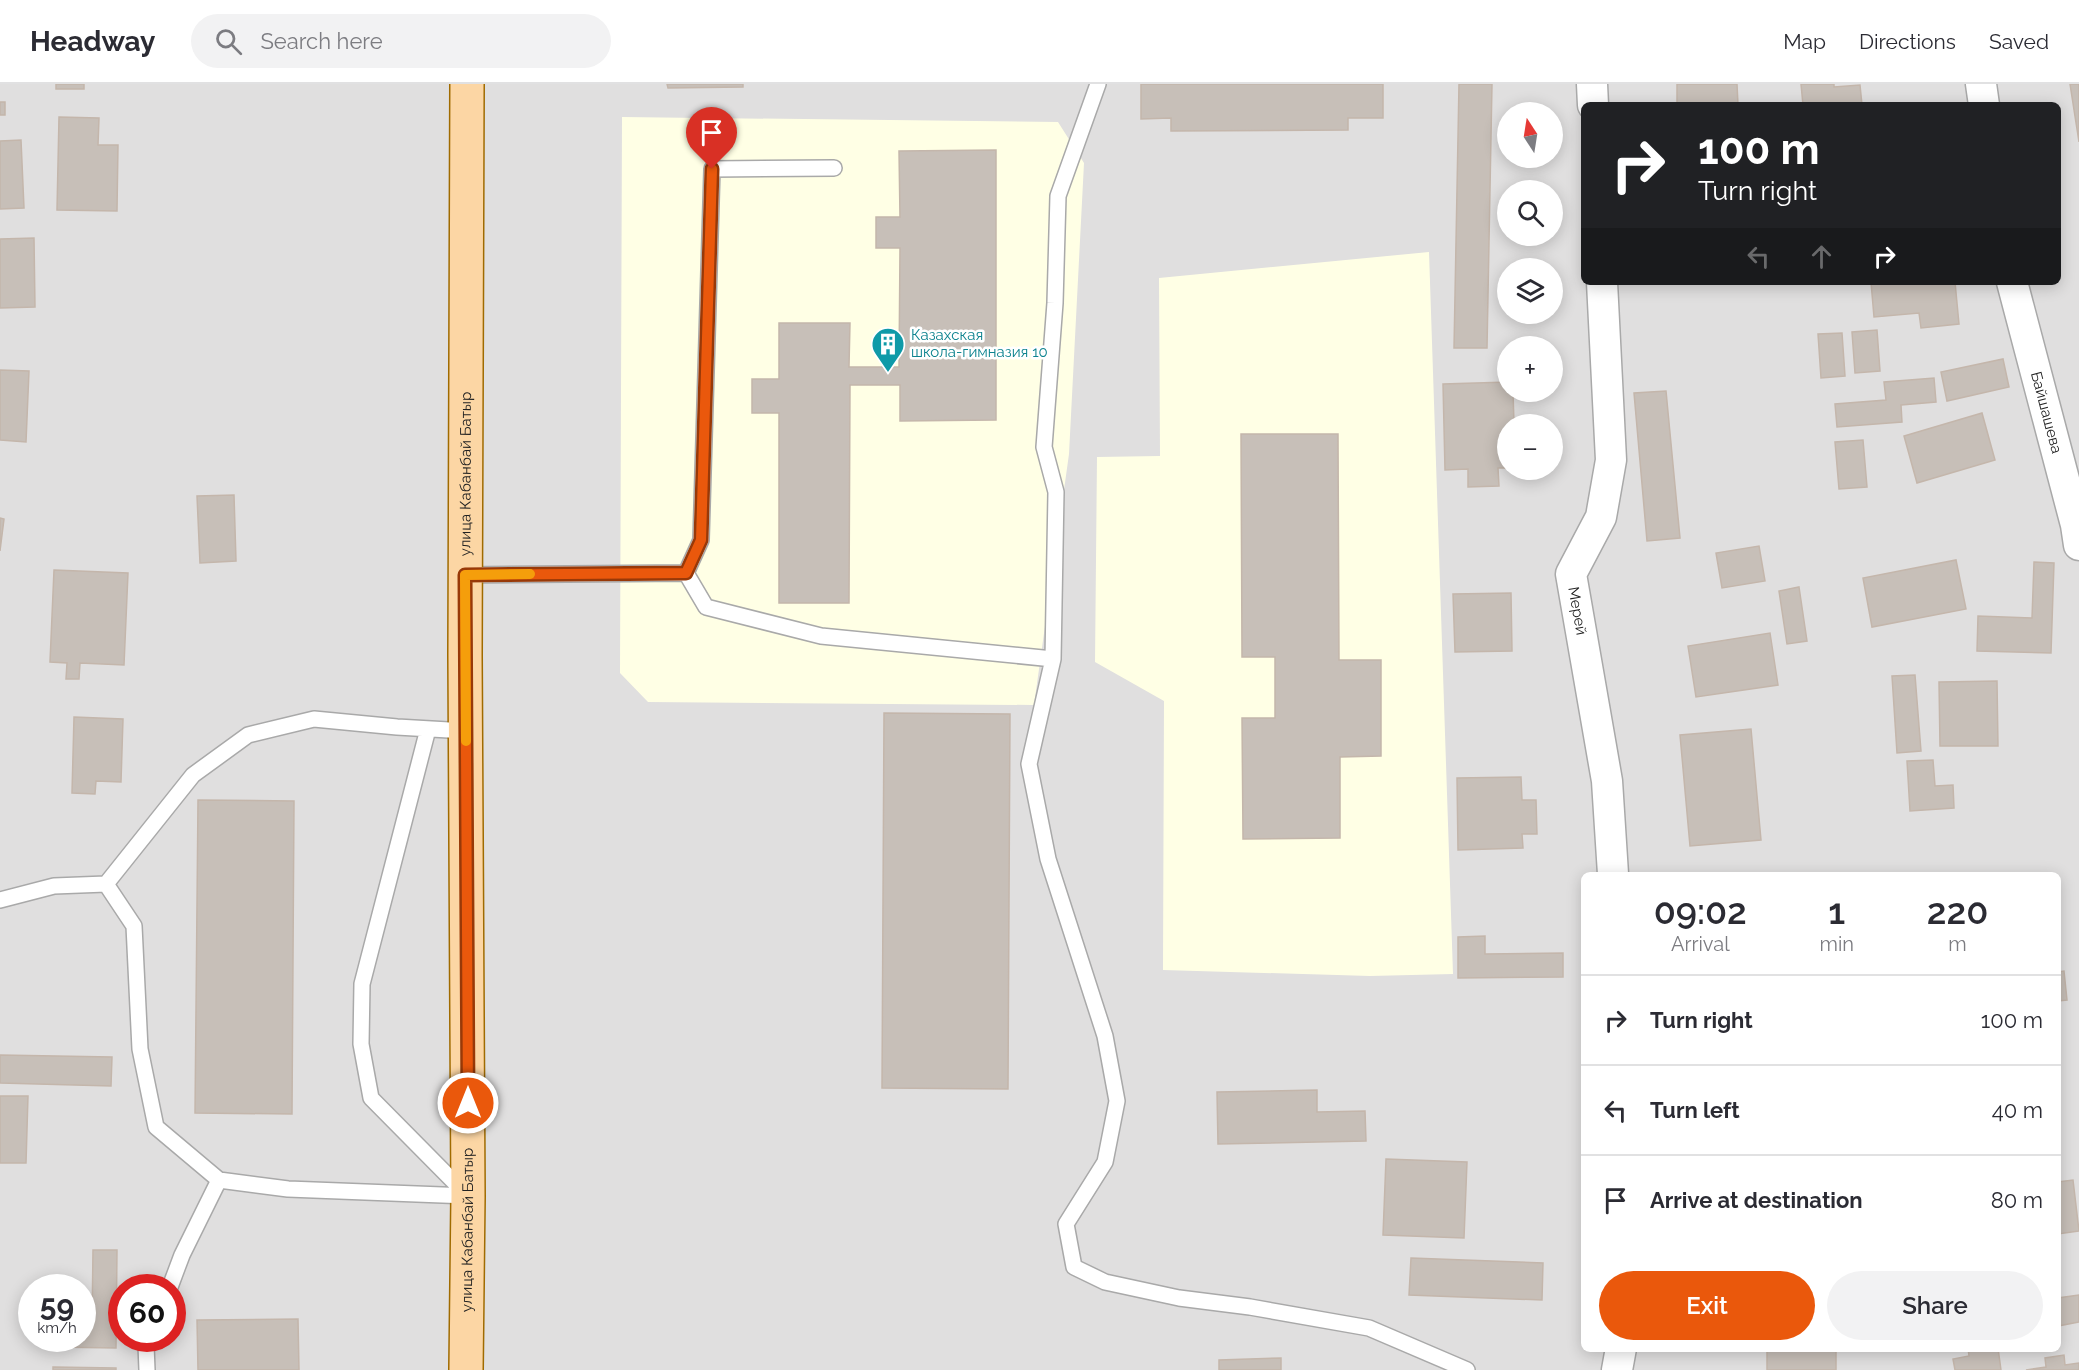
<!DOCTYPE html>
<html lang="en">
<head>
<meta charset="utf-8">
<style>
	body { margin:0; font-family:Raleway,sans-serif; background:#f2f2f3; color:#2b2b33; height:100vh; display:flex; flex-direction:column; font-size:22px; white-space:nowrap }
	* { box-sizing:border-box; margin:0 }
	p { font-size:20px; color:#7c7c81 }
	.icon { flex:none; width:33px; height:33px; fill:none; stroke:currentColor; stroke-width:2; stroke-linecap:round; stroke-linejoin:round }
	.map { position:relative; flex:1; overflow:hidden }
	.details { position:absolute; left:1581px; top:788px; width:480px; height:480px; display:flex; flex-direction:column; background:#fff; border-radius:9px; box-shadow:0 3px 15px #0003 }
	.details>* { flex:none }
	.top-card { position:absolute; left:1581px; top:18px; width:480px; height:183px; border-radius:9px; box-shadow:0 3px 15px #0003; background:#202124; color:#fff; overflow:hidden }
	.needle { width:39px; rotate:348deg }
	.buttons { position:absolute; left:1497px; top:18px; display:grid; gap:12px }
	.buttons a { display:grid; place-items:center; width:66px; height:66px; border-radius:50%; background:#fff; box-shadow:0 3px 15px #0003; font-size:30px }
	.speed { position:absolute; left:18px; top:1190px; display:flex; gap:12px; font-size:30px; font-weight:700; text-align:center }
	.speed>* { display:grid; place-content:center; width:78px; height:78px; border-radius:50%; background:#fff; box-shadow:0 3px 15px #0003; line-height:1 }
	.speed small { font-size:15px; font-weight:400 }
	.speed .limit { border:9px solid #d22; background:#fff; color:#111 }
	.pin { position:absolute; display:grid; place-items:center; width:51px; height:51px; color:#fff; margin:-62px -26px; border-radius:50% 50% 50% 0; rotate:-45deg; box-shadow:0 0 6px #0007 }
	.pin .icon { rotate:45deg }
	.me { position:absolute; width:66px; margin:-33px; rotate:0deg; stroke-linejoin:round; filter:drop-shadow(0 0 4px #0008) }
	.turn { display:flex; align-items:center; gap:21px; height:126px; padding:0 18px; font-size:27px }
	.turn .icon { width:78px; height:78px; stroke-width:2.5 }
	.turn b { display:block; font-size:42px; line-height:51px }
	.lanes { display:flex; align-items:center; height:57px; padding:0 18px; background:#0003; justify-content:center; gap:30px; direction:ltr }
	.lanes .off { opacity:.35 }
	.eta { display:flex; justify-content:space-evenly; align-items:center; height:102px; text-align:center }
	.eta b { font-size:36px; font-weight:600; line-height:42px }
	.action { display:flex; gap:12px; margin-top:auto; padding:12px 18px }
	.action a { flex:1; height:69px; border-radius:36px; background:#ea580c; color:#fff; font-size:24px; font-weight:600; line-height:69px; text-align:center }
	.action a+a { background:#f2f2f3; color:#2b2b33 }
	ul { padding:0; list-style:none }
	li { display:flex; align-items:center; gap:18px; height:90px; padding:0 18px; border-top:2px solid #e1e1e2 }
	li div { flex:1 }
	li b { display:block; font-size:22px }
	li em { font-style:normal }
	header { display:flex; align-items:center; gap:36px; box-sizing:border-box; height:84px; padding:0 30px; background:#fff; border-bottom:2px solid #e1e1e2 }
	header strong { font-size:28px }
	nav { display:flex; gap:33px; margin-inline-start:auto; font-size:21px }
	.search { width:420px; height:54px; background:#f2f2f3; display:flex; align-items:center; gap:15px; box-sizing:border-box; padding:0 21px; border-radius:33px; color:#7c7c81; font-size:22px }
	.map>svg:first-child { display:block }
</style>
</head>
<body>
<header>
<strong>Headway</strong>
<div class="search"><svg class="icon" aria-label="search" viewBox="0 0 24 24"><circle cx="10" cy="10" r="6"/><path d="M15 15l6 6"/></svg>Search here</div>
<nav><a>Map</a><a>Directions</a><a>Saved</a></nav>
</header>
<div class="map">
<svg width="2079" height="1286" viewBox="0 0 2079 1286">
	<rect width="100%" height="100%" fill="#f2efe9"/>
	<path fill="#e0dfdf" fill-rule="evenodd" d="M0,0H2079V1286H0ZM1584,21H2058V198H1584ZM1508,28H1552V74H1508ZM1508,106H1552V152H1508ZM1508,184H1552V230H1508ZM1508,262H1552V308H1508ZM1508,340H1552V386H1508ZM1584,790H2058V1264H1584ZM32,1203H82V1254H32ZM122,1203H172V1254H122Z"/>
	<path fill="#ffffe5" d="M622,33L1058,38L1084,79L1069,370L1034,621L648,618L620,589Z
		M1429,168L1453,890L1370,892L1163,886L1164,617L1095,578L1097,373L1160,372L1159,194Z"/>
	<path fill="#c7bfb8" stroke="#c4b6ab" stroke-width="1.5" d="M56,0H84V5H56Z
		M667,0H743V3L668,4Z
		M1141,0H1383V34H1348V46L1171,47V34L1141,35Z
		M1459,0H1492L1487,264H1454Z
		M1677,0H1737L1738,21H1677Z
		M1801,0H1834V3L1860,1L1862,21H1803Z
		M2070,0H2079V58Z
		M0,18H5V31H0Z
		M59,33L99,34L98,61H118L117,127L57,126Z
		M21,56L24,124L0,125V57Z
		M996,66V336L900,337V301H850L849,519H779V329H752V295H779V239H850L849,283H899L900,164H876V133H900L899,67Z
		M34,154L35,223L0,224V155Z
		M1871,198H1955L1959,240L1921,244L1919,229L1874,233Z
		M1877,246L1880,287L1855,289L1852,248Z
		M1842,249L1845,292L1821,294L1818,250Z
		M2003,275L2009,303L1947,317L1941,288Z
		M0,286L29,287L26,358L0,356Z
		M1934,294L1936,318L1901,321L1902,338L1837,343L1835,320L1886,316L1884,298Z
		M1508,298V308H1513L1514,340H1508V384H1498L1499,402L1468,403V385L1445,386L1443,300Z
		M1666,307L1680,454L1647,457L1634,309Z
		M1982,329L1995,376L1917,399L1904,352Z
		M1241,350H1338L1339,576H1381V672L1340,673V754L1243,755L1242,634H1275V573H1242Z
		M1863,356L1867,403L1839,405L1835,358Z
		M234,411L236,477L200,479L197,412Z
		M0,434L4,435L0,467Z
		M1759,462L1765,497L1722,504L1716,469Z
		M1956,476L1966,525L1872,543L1863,494Z
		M2034,478L2054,479L2051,569L1977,567L1978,532L2032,534Z
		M54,486L128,489L124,581L80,579L79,595H66L67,579L50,578Z
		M1799,503L1807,557L1787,560L1779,507Z
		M1511,509L1512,567L1455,568L1453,510Z
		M1770,549L1778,601L1696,613L1688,562Z
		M1915,591L1921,667L1897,669L1892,592Z
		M1997,597L1998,662H1940L1939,598Z
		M884,629L1010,630L1008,1005L882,1004Z
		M74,633L123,635L121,698L96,697L95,710L72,709Z
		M1751,645L1761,756L1690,762L1680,651Z
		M1933,676L1935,702L1953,701L1954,724L1910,727L1907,677Z
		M1521,693L1522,716H1536L1537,750H1522L1523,764L1458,766L1457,694Z
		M198,716L294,717L292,1030L195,1029Z
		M1485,852V870L1563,869V893L1458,894V853Z
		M2064,887L2067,916L2058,917V888Z
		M0,971L112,973L111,1002L0,999Z
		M1317,1006V1028L1365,1027L1366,1057L1218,1060L1217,1008Z
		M0,1012H28L26,1079H0Z
		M1386,1075L1467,1078L1464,1154L1383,1151Z
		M2073,1096L2079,1147L2058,1150V1098Z
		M93,1166H117L116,1264L54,1263V1254H82V1240H92Z
		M1411,1174L1543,1179L1542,1216L1409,1211Z
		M2079,1211V1238L2058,1242V1214Z
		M298,1235L299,1286H198L197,1236Z
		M1767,1264H1836V1286H1767Z
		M1968,1264H1998L2001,1286H1955L1953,1275L1969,1272Z
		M2064,1271L2065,1281L2079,1279V1286H2026L2046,1283L2045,1274Z
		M1281,1274V1286H1219V1276Z
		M53,1283L116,1284V1286H53Z"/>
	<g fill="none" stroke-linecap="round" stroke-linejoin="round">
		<defs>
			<path id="lane" d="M686,489L706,523L821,552L1053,575L1056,408L1044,363L1055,219L1058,112L1098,0
				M465,491L686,489L701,456L712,85L834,84
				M1053,575L1029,680L1048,775L1105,952L1117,1017L1105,1078L1066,1140L1074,1183L1105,1198L1179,1214L1250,1223L1369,1244L1467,1286
				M428,645L362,900L361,960L371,1014L464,1108
				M106,800L193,691L248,651L314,635L397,643L466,647
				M0,816L54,802L106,800L134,842L140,965L156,1043L219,1096L288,1105L468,1112
				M170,1203L182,1171L219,1096
				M147,1286L146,1261L149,1254"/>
			<g id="street">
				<path d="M1592,0L1593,21"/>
				<path d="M1981,0L1984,21"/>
				<path id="s1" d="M1602,198L1611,376L1601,433L1571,490L1607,697L1613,790"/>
				<path id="s2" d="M2012,198L2076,441L2079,461"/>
				<path d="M1617,1286L1621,1264"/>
			</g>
			<g id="primary">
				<path id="s3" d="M466,1286L468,1112L465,571L467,0"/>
			</g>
		</defs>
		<use href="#lane" stroke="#a9a9a9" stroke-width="18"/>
		<use href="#street" stroke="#a9a9a9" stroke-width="33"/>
		<use href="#primary" stroke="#a06b00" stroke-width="36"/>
		<use href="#lane" stroke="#fff" stroke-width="15"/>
		<use href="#street" stroke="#fff" stroke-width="30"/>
		<use href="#primary" stroke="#fcd6a4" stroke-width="33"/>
	</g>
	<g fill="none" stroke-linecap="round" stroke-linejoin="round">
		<defs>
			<path id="route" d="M468,1019L465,491L686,489L701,456L712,85"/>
		</defs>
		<use href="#route" stroke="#983908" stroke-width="15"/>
		<use href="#route" stroke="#ea580c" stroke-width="10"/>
		<path stroke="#f59e0b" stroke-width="10" d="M466,657L465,491L530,490"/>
	</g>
	<defs>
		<symbol id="building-pin" viewBox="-11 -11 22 30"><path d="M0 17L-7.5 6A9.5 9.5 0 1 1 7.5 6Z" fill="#0f9aa8" stroke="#fff"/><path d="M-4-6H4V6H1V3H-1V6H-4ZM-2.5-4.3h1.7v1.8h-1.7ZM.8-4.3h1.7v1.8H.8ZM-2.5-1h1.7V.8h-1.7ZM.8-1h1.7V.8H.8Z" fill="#fff"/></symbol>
	</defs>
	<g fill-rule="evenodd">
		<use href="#building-pin" x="869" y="241" width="38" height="52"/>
	</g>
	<g text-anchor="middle" stroke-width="5" stroke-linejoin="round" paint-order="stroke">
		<g font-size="15" fill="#0d838f" stroke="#fff" text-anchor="start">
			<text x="911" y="256">Казахская<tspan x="911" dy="17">школа-гимназия 10</tspan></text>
		</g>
		<g font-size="15" fill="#222" stroke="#fff">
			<text dy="5" stroke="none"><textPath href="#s2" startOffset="135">Байшашева</textPath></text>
			<text dy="5" stroke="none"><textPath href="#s3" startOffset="896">улица Кабанбай Батыр</textPath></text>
			<text dy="5" stroke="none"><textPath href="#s1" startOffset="338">Мерей</textPath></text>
			<text dy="5" stroke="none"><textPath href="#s3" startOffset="140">улица Кабанбай Батыр</textPath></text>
		</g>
	</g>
</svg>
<div class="buttons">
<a><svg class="needle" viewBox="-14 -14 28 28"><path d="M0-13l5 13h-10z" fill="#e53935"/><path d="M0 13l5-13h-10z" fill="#7c7c81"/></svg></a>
<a><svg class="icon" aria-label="search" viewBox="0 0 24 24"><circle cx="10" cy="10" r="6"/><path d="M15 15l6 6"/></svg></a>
<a><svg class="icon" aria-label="layers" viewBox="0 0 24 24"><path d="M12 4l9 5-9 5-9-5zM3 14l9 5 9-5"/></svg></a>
<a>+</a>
<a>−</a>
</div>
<div class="speed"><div>59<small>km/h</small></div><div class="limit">60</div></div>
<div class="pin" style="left:712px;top:85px;background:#d93025"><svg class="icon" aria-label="arrive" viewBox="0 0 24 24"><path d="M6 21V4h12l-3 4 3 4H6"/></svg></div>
<svg class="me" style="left:468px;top:1019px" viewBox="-20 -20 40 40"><circle r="17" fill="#ea580c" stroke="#fff" stroke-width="3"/><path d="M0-11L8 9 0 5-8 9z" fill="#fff"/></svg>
<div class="top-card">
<div class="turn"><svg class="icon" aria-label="right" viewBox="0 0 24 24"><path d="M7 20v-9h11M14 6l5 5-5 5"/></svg><div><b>100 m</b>Turn right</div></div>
<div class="lanes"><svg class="icon off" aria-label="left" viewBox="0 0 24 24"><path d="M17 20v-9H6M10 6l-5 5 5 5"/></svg><svg class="icon off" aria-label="ahead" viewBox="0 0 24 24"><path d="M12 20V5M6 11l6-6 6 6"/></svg><svg class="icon" aria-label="right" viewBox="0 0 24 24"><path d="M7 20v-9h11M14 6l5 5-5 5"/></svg></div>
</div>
<section class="details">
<div class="eta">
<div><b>09:02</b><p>Arrival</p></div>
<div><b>1</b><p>min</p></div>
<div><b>220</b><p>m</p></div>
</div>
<ul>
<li><svg class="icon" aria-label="right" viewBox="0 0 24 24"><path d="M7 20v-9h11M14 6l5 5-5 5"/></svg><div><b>Turn right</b></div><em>100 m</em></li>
<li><svg class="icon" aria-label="left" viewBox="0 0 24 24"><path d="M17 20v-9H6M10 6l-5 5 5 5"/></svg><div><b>Turn left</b></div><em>40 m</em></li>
<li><svg class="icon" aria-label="arrive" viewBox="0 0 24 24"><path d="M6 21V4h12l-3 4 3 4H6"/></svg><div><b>Arrive at destination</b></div><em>80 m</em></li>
</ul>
<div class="action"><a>Exit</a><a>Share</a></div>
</section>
</div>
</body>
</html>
